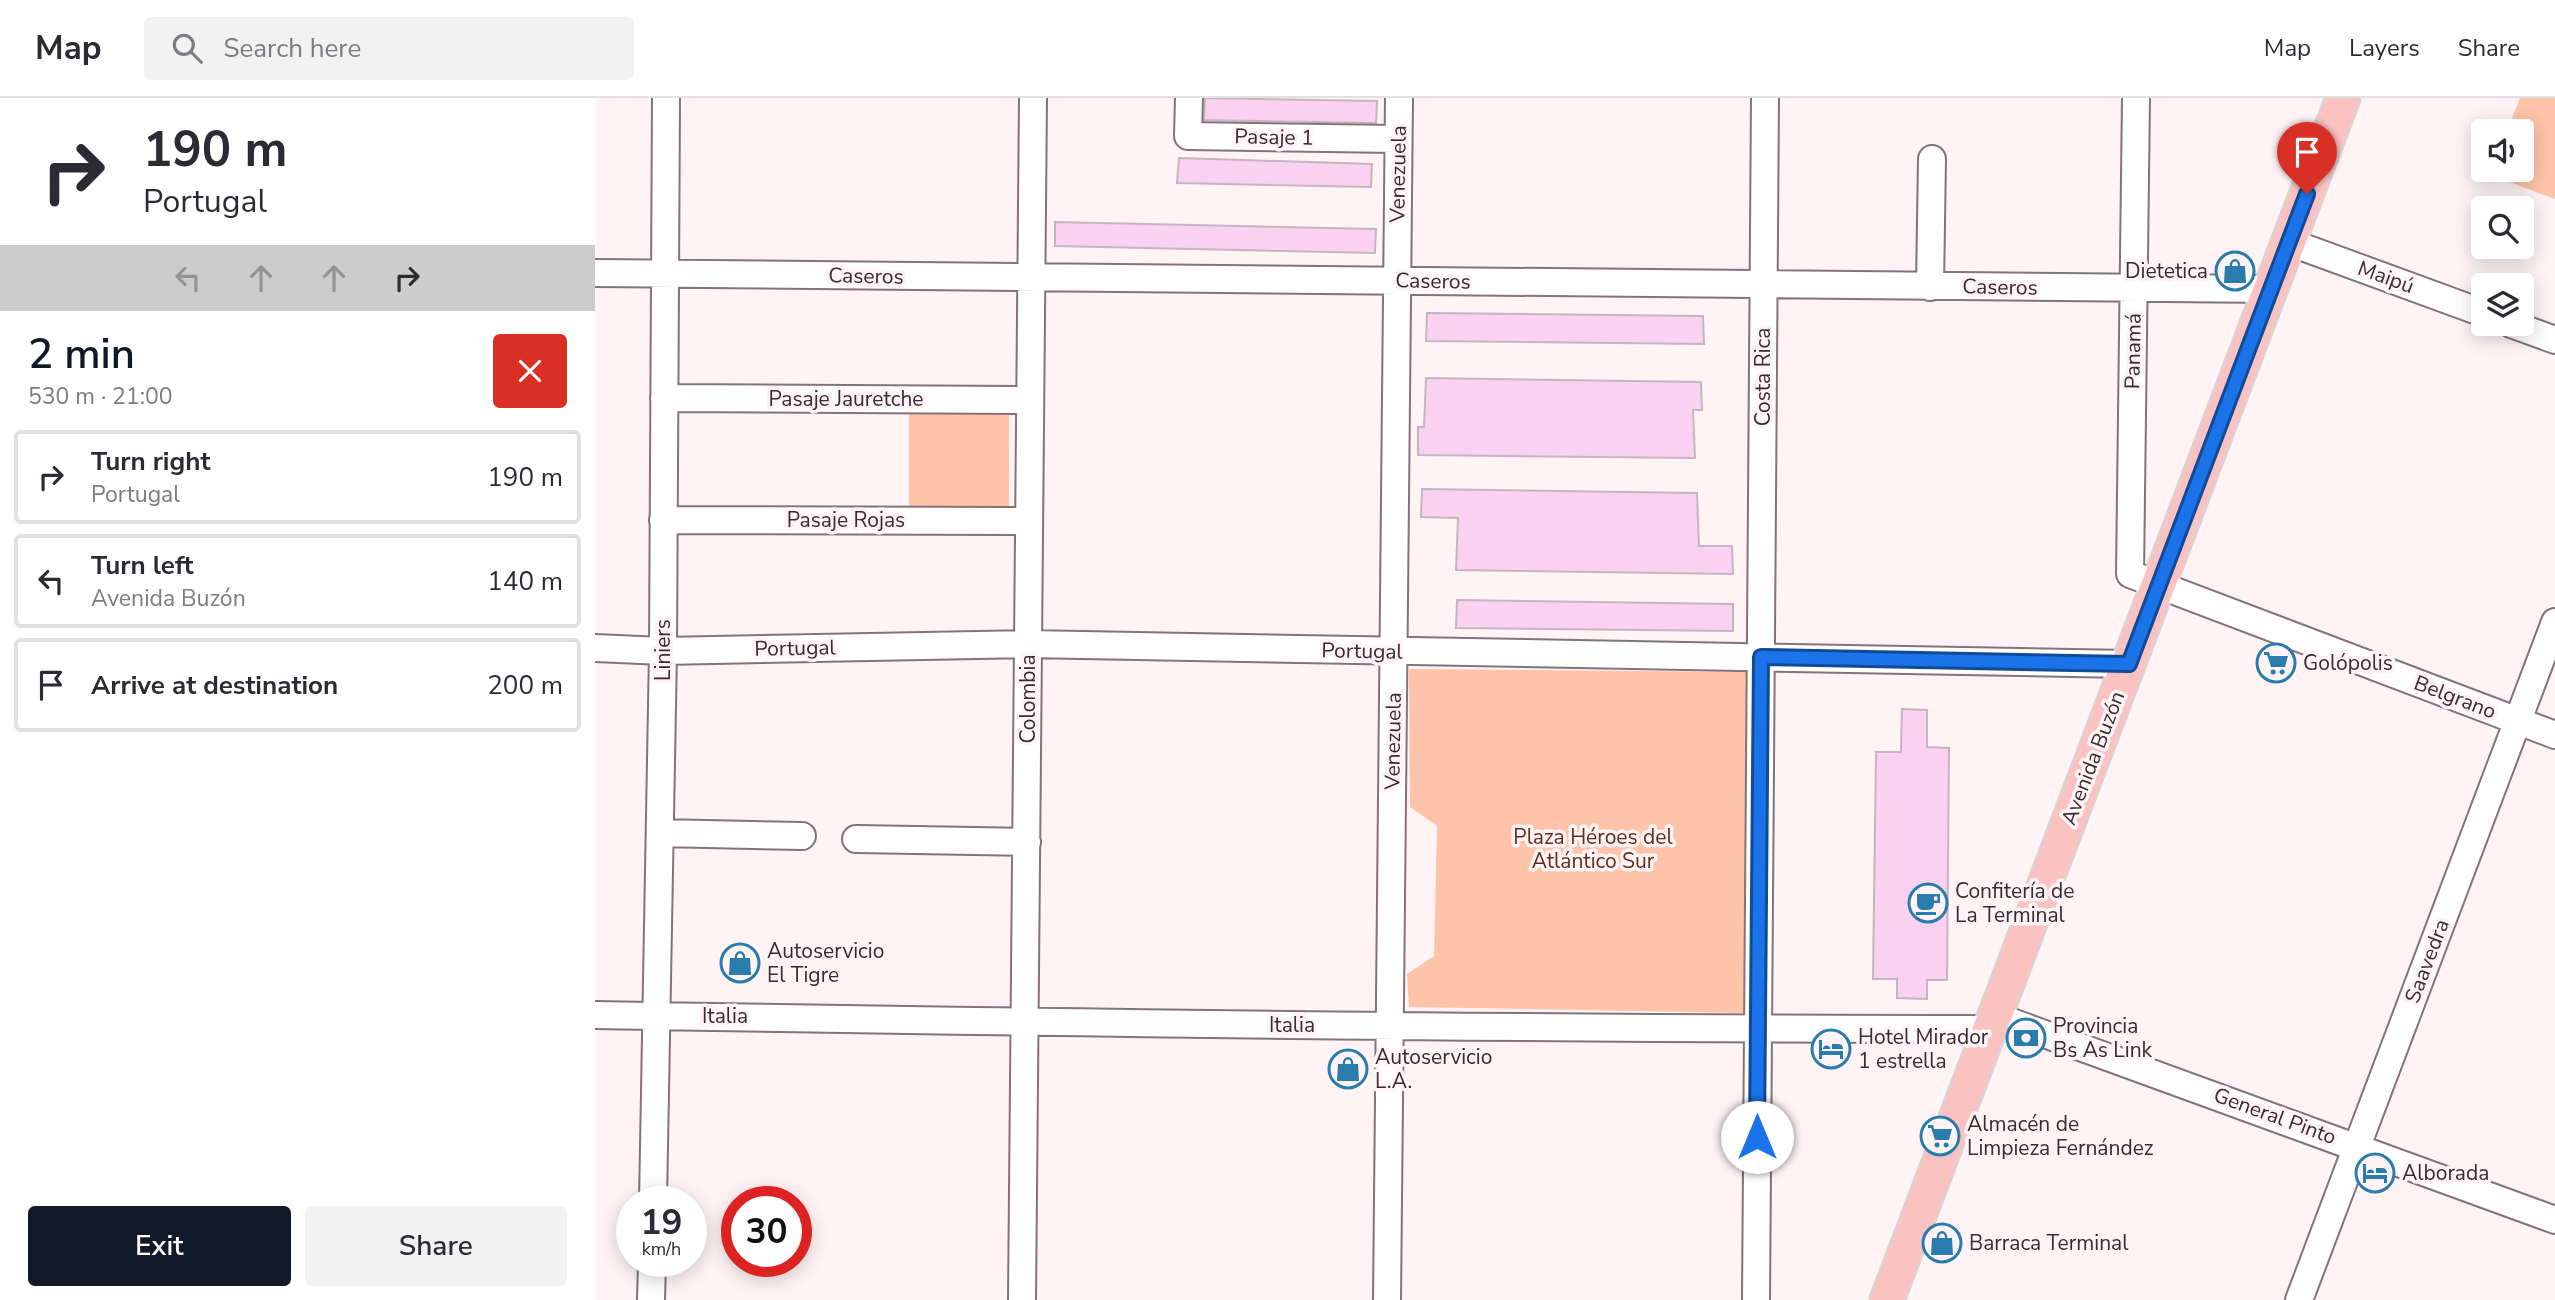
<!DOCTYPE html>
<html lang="en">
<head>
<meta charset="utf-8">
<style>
	body { margin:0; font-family:"Nunito Sans",sans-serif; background:#f2f2f3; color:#2b2b33; height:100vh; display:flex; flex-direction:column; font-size:26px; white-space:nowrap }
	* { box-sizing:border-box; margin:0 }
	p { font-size:23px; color:#7c7c81 }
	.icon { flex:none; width:38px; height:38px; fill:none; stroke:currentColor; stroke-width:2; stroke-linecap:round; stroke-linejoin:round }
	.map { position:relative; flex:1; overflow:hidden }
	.sheet { display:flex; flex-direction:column; background:#fff; width:595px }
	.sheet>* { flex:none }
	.guide { background:#fff; color:#2b2b33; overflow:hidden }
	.buttons { position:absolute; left:1876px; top:21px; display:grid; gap:14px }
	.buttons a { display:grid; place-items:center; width:63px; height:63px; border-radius:7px; background:#fff; box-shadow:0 4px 18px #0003; font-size:35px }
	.speed { position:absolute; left:21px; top:1088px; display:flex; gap:14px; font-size:35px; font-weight:700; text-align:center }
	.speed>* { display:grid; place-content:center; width:91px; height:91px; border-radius:50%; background:#fff; box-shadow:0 4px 18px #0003; line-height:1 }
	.speed small { font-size:18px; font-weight:400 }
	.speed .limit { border:10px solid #d22; background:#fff; color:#111 }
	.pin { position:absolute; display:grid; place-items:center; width:60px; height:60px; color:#fff; margin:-72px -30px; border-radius:50% 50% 50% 0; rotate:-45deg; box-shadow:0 0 7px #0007 }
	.pin .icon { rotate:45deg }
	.me { position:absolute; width:77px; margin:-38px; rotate:0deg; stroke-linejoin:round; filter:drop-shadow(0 0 5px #0008) }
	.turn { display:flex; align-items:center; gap:24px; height:147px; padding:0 28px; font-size:32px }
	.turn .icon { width:91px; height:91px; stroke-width:2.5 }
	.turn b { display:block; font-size:49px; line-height:60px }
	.lanes { display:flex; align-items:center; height:66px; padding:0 28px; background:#0003; justify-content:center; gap:35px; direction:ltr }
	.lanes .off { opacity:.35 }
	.round { display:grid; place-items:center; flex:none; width:74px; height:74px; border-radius:7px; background:#f2f2f3 }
	.head { display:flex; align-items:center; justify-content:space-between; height:119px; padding:0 28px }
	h1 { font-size:42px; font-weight:600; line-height:52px; color:#111827 }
	.button { display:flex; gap:14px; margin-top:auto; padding:14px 28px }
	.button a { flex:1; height:80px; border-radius:7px; background:#111827; color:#fff; font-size:28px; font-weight:600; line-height:80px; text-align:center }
	.button a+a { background:#f2f2f3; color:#2b2b33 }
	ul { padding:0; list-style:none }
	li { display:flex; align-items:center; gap:21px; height:94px; margin:0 14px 10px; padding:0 14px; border:4px solid #e1e1e2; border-radius:7px }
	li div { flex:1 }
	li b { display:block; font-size:26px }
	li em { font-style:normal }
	header { display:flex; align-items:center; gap:42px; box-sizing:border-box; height:98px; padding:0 35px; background:#fff; border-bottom:2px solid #e1e1e2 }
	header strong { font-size:33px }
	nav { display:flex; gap:38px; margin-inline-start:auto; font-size:24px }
	.search { width:490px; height:63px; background:#f2f2f3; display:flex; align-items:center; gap:18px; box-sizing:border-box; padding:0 24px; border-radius:7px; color:#7c7c81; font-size:26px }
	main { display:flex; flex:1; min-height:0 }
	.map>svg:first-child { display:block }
</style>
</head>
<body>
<header>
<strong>Map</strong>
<div class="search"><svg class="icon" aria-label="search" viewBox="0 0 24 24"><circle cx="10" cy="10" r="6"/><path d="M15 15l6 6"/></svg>Search here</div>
<nav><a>Map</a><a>Layers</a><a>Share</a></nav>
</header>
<main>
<section class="sheet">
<div class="guide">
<div class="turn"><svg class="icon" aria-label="right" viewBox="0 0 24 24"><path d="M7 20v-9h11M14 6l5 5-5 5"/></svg><div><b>190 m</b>Portugal</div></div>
<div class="lanes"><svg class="icon off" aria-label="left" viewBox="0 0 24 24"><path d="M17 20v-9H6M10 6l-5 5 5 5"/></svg><svg class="icon off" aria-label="ahead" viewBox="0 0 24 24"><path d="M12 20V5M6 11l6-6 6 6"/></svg><svg class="icon off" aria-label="ahead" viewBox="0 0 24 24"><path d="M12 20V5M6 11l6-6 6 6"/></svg><svg class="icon" aria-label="right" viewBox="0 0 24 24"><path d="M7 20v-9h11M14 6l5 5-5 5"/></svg></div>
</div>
<div class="head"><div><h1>2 min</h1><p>530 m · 21:00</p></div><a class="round" style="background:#d93025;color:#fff"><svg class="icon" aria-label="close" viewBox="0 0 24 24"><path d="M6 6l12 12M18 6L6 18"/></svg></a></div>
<ul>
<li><svg class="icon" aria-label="right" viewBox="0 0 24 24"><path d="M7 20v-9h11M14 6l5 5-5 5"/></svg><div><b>Turn right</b><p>Portugal</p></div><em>190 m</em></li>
<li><svg class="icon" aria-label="left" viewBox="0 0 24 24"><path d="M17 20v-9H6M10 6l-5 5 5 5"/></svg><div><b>Turn left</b><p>Avenida Buzón</p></div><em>140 m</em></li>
<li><svg class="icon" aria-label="arrive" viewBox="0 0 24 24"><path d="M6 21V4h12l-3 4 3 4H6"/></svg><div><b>Arrive at destination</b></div><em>200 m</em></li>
</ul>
<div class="button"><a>Exit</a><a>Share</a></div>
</section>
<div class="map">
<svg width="1960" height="1202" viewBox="0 0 1960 1202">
	<rect width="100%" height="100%" fill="#fff3f6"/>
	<path fill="#fec4a9" d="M1925,0H1960V101L1896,77L1898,72H1927V33H1912Z
		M314,310L414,311V414L314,413Z
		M814,571L1156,574L1154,915L814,909L812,876L839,858L842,728L815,709Z"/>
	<path fill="#fad1f1" stroke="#c4b5c1" stroke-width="2" d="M610,0L782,3L781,25L609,22Z
		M584,60L777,66L776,89L582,85Z
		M460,124L781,131L780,155L460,148Z
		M832,215L1108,218L1109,246L831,243Z
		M831,280L1106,284L1107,312H1098L1100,360L823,357V329H829Z
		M827,391L1102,395L1104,448H1137L1138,476L861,472L863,420L826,419Z
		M862,502L1138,506V533L861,530Z
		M1307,611L1332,612V649L1354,650L1352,882H1332V901L1302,900V881H1278L1281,654H1306Z"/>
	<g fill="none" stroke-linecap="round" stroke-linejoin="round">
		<defs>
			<path id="minor" d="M594,0L593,38L803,41
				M1541,0L1535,476L1960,637
				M1694,144L1888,215
				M0,175L1676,191
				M1335,189L1337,61
				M1916,226L1960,242
				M69,300L434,302
				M68,422L434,423
				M0,550L68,553L433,546L1533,566
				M65,735L207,738
				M261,741L432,744
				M0,917C465,925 930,931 1395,931
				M1400,918L1960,1122
				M58,1104L68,553L71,0
				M56,1202L57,1164
				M427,1202L438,0
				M792,1202L804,0
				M1161,1202L1170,0
				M1704,1202L1960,524"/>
			<path id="major" d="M1292,1202L1748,0"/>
		</defs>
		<use href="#minor" stroke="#847378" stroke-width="30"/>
		<use href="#major" stroke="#d7d5d5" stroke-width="37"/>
		<use href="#minor" stroke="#fff" stroke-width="26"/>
		<use href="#major" stroke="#fac2c0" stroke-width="33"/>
	</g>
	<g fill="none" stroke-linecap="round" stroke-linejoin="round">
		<defs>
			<path id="route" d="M1162,1039L1166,559L1534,566L1712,96"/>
		</defs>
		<use href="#route" stroke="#114b97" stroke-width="18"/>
		<use href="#route" stroke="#1a73e8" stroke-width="12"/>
	</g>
	<defs>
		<symbol id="shop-ring" viewBox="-11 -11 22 22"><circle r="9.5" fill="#fff3f6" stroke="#297dad" stroke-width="1.5"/><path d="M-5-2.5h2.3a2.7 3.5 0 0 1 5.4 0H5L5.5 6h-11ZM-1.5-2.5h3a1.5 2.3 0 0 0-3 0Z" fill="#297dad"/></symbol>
		<symbol id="supermarket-ring" viewBox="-11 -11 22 22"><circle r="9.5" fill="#fff3f6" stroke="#297dad" stroke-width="1.5"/><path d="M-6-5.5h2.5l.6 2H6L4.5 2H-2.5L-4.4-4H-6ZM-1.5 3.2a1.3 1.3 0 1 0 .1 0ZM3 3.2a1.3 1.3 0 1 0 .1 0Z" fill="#297dad"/></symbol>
		<symbol id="cafe-ring" viewBox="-11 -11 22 22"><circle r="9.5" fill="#fff3f6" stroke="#297dad" stroke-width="1.5"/><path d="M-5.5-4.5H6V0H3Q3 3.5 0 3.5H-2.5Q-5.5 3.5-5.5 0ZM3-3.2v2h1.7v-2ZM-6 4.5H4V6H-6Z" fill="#297dad"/></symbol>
		<symbol id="bank-ring" viewBox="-11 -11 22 22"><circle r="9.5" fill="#fff3f6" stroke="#297dad" stroke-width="1.5"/><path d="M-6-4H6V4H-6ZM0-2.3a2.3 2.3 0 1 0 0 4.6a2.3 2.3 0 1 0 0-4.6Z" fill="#297dad"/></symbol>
		<symbol id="hotel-ring" viewBox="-11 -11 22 22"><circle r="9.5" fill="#fff3f6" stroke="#297dad" stroke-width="1.5"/><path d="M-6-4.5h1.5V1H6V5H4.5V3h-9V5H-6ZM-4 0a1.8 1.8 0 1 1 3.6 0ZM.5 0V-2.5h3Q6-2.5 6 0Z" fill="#297dad"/></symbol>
	</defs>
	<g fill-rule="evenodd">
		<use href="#shop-ring" x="1618" y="151" width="44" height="44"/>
		<use href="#supermarket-ring" x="1659" y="543" width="44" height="44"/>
		<use href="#cafe-ring" x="1311" y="783" width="44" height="44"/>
		<use href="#shop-ring" x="123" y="843" width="44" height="44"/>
		<use href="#bank-ring" x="1409" y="918" width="44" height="44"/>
		<use href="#hotel-ring" x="1214" y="929" width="44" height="44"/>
		<use href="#shop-ring" x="731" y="949" width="44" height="44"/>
		<use href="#supermarket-ring" x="1323" y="1016" width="44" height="44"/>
		<use href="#hotel-ring" x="1758" y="1053" width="44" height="44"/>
		<use href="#shop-ring" x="1325" y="1123" width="44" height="44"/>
	</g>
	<g text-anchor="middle" stroke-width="7" stroke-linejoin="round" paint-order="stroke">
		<g font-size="21" fill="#352d2f" stroke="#fff3f6">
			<text transform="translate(679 39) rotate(1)" y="7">Pasaje 1</text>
			<text transform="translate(803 76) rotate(-89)" y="7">Venezuela</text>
			<text transform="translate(271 178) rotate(1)" y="7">Caseros</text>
			<text transform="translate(1791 179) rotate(20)" y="7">Maipú</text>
			<text transform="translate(838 183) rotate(1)" y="7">Caseros</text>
			<text transform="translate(1405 189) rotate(1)" y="7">Caseros</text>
			<text transform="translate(1538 253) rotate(-89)" y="7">Panamá</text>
			<text transform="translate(1168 279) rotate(-90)" y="7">Costa Rica</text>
			<text x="251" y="308">Pasaje Jauretche</text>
			<text x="251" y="429">Pasaje Rojas</text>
			<text transform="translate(200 550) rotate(-1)" y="7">Portugal</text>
			<text transform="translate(68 552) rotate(-90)" y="7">Liniers</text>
			<text transform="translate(767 553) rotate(1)" y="7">Portugal</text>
			<text transform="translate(1860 599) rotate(21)" y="7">Belgrano</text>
			<text transform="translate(433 601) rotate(-90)" y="7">Colombia</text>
			<text transform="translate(798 643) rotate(-89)" y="7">Venezuela</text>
			<text transform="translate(1498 660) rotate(-69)" y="7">Avenida Buzón</text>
			<text transform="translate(1832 863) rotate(-69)" y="7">Saavedra</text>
			<text x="130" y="925">Italia</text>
			<text x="697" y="934">Italia</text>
			<text transform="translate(1680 1018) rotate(20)" y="7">General Pinto</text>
		</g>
		<g font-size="21" fill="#352d2f" stroke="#fff3f6" text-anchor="start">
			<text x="1613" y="180" text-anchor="end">Dietetica</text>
			<text x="1708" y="572">Golópolis</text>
			<text x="1360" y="800">Confitería de<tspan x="1360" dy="24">La Terminal</tspan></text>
			<text x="172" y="860">Autoservicio<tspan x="172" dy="24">El Tigre</tspan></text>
			<text x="1458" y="935">Provincia<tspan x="1458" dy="24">Bs As Link</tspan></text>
			<text x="1263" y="946">Hotel Mirador<tspan x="1263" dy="24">1 estrella</tspan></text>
			<text x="780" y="966">Autoservicio<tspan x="780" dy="24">L.A.</tspan></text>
			<text x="1372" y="1033">Almacén de<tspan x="1372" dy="24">Limpieza Fernández</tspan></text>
			<text x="1807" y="1082">Alborada</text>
			<text x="1374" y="1152">Barraca Terminal</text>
		</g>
		<g font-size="21" fill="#5f2f16" stroke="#fff3f6">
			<text x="998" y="746">Plaza Héroes del<tspan x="998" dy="24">Atlántico Sur</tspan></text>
		</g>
	</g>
</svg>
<div class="buttons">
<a><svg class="icon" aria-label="sound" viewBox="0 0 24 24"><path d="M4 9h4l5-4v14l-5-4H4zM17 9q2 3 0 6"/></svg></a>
<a><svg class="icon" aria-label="search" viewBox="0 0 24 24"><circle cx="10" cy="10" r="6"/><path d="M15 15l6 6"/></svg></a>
<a><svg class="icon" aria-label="layers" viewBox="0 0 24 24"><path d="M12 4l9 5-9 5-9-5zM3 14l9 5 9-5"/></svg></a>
</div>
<div class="speed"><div>19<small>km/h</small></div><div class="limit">30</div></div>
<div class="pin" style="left:1712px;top:96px;background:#d93025"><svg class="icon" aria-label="arrive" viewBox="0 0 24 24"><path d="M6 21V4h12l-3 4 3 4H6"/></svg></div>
<svg class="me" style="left:1162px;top:1039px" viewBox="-20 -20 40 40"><circle r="19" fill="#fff"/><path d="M0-13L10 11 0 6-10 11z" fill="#1a73e8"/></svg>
</div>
</main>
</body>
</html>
